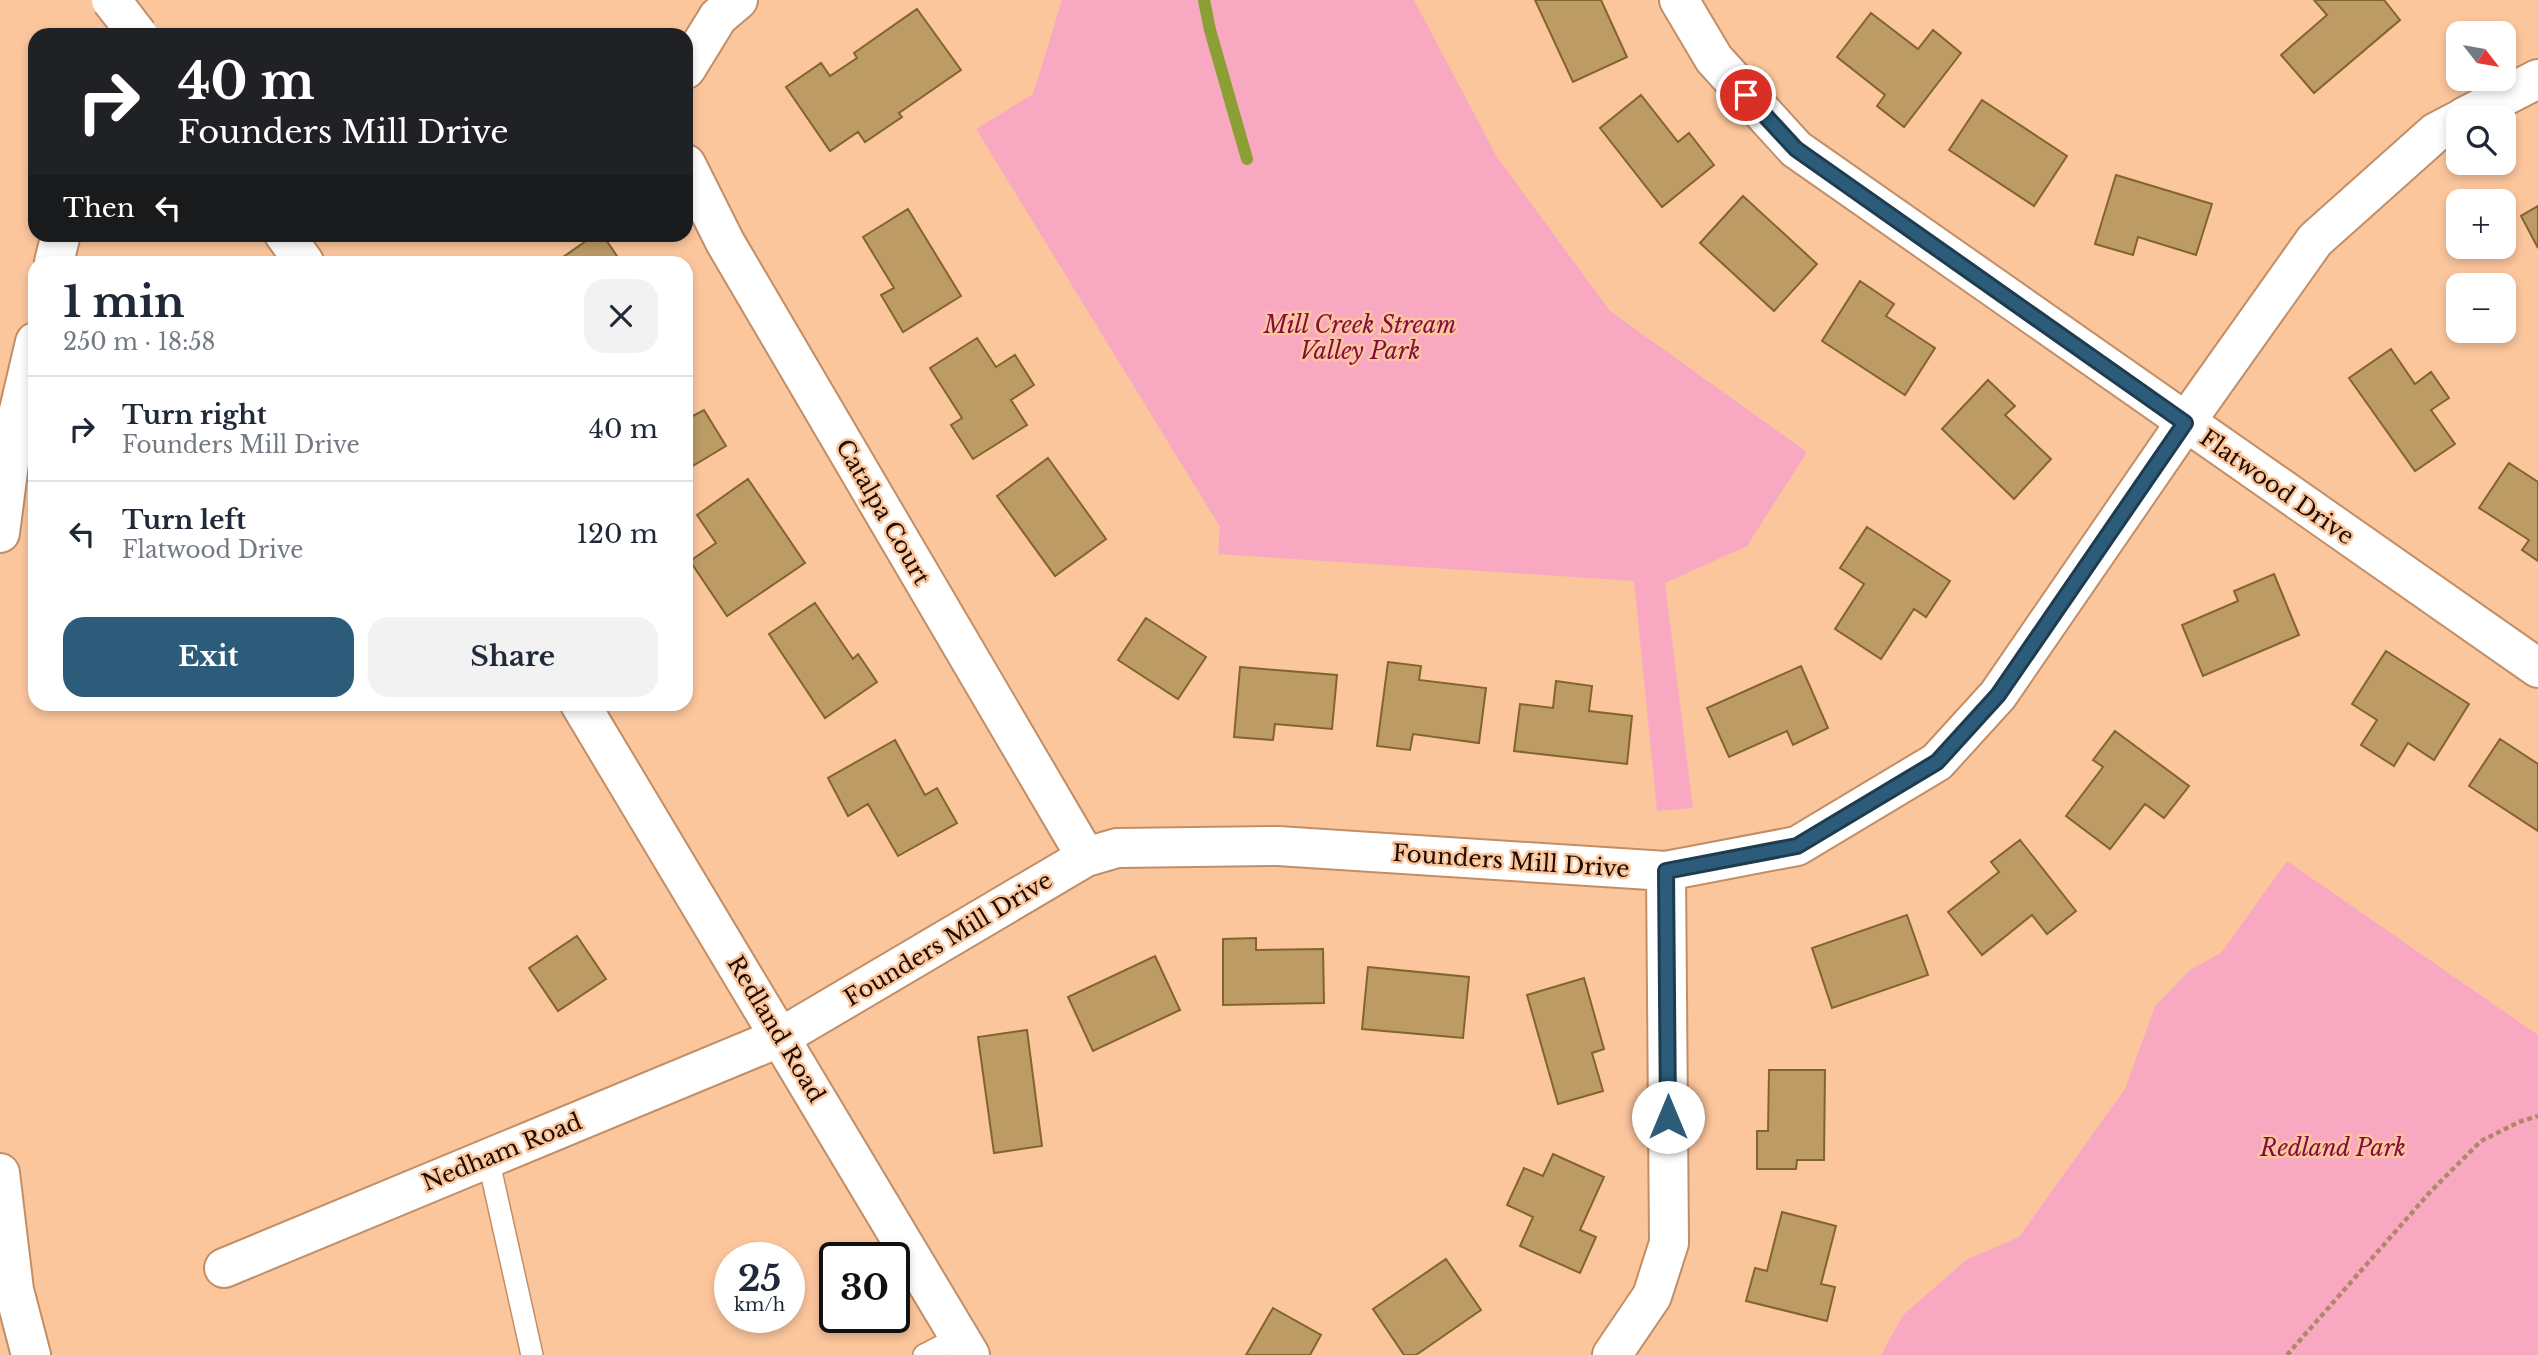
<!DOCTYPE html>
<html lang="en">
<head>
<meta charset="utf-8">
<style>
	body { margin:0; font-family:"Libre Baskerville",serif; background:#f2f2f3; color:#1f2937; height:100vh; display:flex; flex-direction:column; font-size:26px; white-space:nowrap }
	* { box-sizing:border-box; margin:0 }
	p { font-size:23px; color:#747a83 }
	.icon { flex:none; width:38px; height:38px; fill:none; stroke:currentColor; stroke-width:2; stroke-linecap:round; stroke-linejoin:round }
	.map { position:relative; flex:1; overflow:hidden }
	.side { position:absolute; left:28px; top:256px; width:665px; height:455px; display:flex; flex-direction:column; background:#fff; border-radius:21px; box-shadow:0 4px 10px #0003 }
	.side>* { flex:none }
	.top-card { position:absolute; left:28px; top:28px; width:665px; height:214px; border-radius:21px; box-shadow:0 4px 10px #0003; background:#202124; color:#fff; overflow:hidden }
	.needle { width:46px; rotate:121deg }
	.controls { position:absolute; left:2446px; top:21px; display:grid; gap:14px }
	.controls a { display:grid; place-items:center; width:70px; height:70px; border-radius:14px; background:#fff; box-shadow:0 4px 10px #0003; font-size:35px }
	.speed { position:absolute; left:714px; top:1242px; display:flex; gap:14px; font-size:35px; font-weight:700; text-align:center }
	.speed>* { display:grid; place-content:center; width:91px; height:91px; border-radius:50%; background:#fff; box-shadow:0 4px 10px #0003; line-height:1 }
	.speed small { font-size:18px; font-weight:400 }
	.speed .limit { border:4px solid #111; border-radius:10px; background:#fff; color:#111 }
	.pin { position:absolute; display:grid; place-items:center; width:60px; height:60px; color:#fff; margin:-30px; border:4px solid #fff; border-radius:50%; box-shadow:0 2px 7px #0007 }
	.me { position:absolute; width:77px; margin:-38px; rotate:0deg; stroke-linejoin:round; filter:drop-shadow(0 0 5px #0008) }
	.turn { display:flex; align-items:center; gap:24px; height:147px; padding:0 35px; font-size:32px }
	.turn .icon { width:91px; height:91px; stroke-width:2.5 }
	.turn b { display:block; font-size:49px; line-height:60px }
	.then { display:flex; align-items:center; height:66px; padding:0 35px; background:#0003; gap:14px; font-size:26px }
	.round { display:grid; place-items:center; flex:none; width:74px; height:74px; border-radius:21px; background:#f2f2f3 }
	.head { display:flex; align-items:center; justify-content:space-between; height:119px; padding:0 35px }
	h1 { font-size:42px; font-weight:800; line-height:52px }
	.primary-button { display:flex; gap:14px; margin-top:auto; padding:14px 35px }
	.primary-button a { flex:1; height:80px; border-radius:21px; background:#2c5c7a; color:#fff; font-size:28px; font-weight:800; line-height:80px; text-align:center }
	.primary-button a+a { background:#f2f2f3; color:#1f2937 }
	ul { padding:0; list-style:none }
	li { display:flex; align-items:center; gap:21px; height:105px; padding:0 35px; border-top:2px solid #e0e1e3 }
	li div { flex:1 }
	li b { display:block; font-size:26px }
	li em { font-style:normal }
	.map>svg:first-child { display:block }
</style>
</head>
<body>
<div class="map">
<svg width="2538" height="1355" viewBox="0 0 2538 1355">
	<rect width="100%" height="100%" fill="#fcc69d"/>
	<path fill="#f8a9c1" d="M1062,0H1414L1497,157L1610,311L1807,452L1747,546L1665,583L1693,808L1657,811L1634,581L1218,554L1220,527L976,129L1033,94Z
		M2287,861L2538,1035V1355H1881L1903,1315L1966,1260L2019,1237L2125,1089L2155,1006L2191,969L2221,953Z"/>
	<g fill="none" stroke-linecap="round" stroke-linejoin="round">
		<path stroke="#8b9f35" stroke-width="12" d="M1204,0L1210,30L1247,159"/>
	</g>
	<path fill="#bc9b64" stroke="#83642d" stroke-width="2" d="M1535,0H1601L1627,57L1573,82Z
		M2314,0H2384L2400,20L2314,93L2281,55L2327,15Z
		M917,9L961,70L899,113L902,117L865,142L858,132L830,151L786,87L821,63L830,76L857,58L854,53Z
		M1871,13L1918,49L1933,30L1961,53L1904,127L1877,106L1885,95L1837,57Z
		M1641,95L1678,142L1689,133L1714,165L1662,207L1600,128Z
		M1982,100L2067,156L2034,206L1949,150Z
		M2116,175L2212,204L2196,255L2138,237L2133,255L2095,244Z
		M1743,196L1817,264L1774,311L1700,243Z
		M2538,206V248L2521,216Z
		M908,209L961,296L903,332L881,295L894,288L863,237Z
		M596,234H602L621,262H556Z
		M1860,281L1894,304L1886,316L1935,348L1905,395L1822,341Z
		M977,338L996,367L1015,355L1034,385L1011,400L1027,425L973,459L951,425L962,418L930,368Z
		M2391,349L2415,384L2431,372L2449,398L2431,410L2455,444L2415,471L2349,378Z
		M1988,380L2015,406L2005,415L2051,459L2014,499L1942,429Z
		M686,408L691,417L704,410L726,446L686,470Z
		M1048,458L1106,539L1055,576L997,496Z
		M2509,463L2538,482V561L2522,550L2529,540L2479,508Z
		M748,479L805,563L727,616L690,561L716,543L697,515Z
		M1867,527L1950,581L1926,617L1914,609L1881,659L1835,629L1864,584L1840,568Z
		M2274,574L2299,635L2203,676L2182,625L2238,601L2234,591Z
		M815,603L853,659L858,654L877,682L825,718L769,634Z
		M1146,618L1206,657L1178,699L1118,660Z
		M2386,651L2469,704L2434,760L2408,743L2394,766L2361,745L2377,720L2352,704Z
		M1388,662L1421,666L1419,680L1486,688L1479,743L1413,734L1410,750L1377,746Z
		M1801,666L1828,728L1793,745L1787,731L1729,757L1707,708Z
		M1240,667L1337,675L1332,729L1275,724L1273,740L1234,737Z
		M1556,681L1592,686L1589,711L1632,716L1627,764L1514,751L1520,704L1553,708Z
		M2115,731L2189,786L2164,818L2145,804L2110,849L2066,816L2103,767L2093,760Z
		M2500,739L2538,764V831L2469,786Z
		M895,740L925,795L937,788L957,823L898,856L868,804L848,816L828,778Z
		M2020,840L2076,911L2047,934L2032,915L1982,955L1948,912L1999,872L1991,862Z
		M1907,915L1928,975L1832,1008L1812,948Z
		M577,936L606,979L558,1011L529,968Z
		M1256,938V950L1323,949L1324,1003L1223,1005V939Z
		M1155,956L1180,1010L1093,1051L1068,997Z
		M1368,967L1469,977L1463,1038L1362,1029Z
		M1584,978L1604,1049L1592,1053L1603,1091L1558,1104L1527,995Z
		M1027,1030L1042,1146L994,1153L978,1037Z
		M1769,1070H1825L1824,1160H1797L1796,1169H1757V1131H1768Z
		M1553,1154L1604,1177L1580,1230L1596,1237L1580,1273L1520,1246L1533,1217L1507,1205L1524,1168L1543,1176Z
		M1782,1212L1836,1226L1821,1284L1835,1287L1827,1321L1746,1301L1755,1268L1767,1271Z
		M1446,1259L1481,1310L1416,1355H1404L1373,1309Z
		M1273,1308L1321,1335L1310,1355H1246Z"/>
	<g fill="none" stroke-linecap="round" stroke-linejoin="round">
		<defs>
			<path id="lane" d="M488,1158L532,1355
				M924,1355L959,1337"/>
			<path id="street" d="M1679,0L1714,59L1796,149L2538,668
				M686,69L718,17L738,0
				M2464,117L2538,79
				M686,164L725,242L1086,857
				M224,1268L781,1037L1086,857L1117,848L1278,846L1666,871L1797,846L1937,762L1998,695L2185,423L2315,240L2436,132L2459,120
				M1612,1355L1652,1296L1669,1243L1666,871"/>
			<path id="secondary" d="M284,234L304,262
				M580,704L970,1355"/>
			<path id="highway" d="M54,262L61,234
				M0,533L12,440L35,342
				M0,1173L14,1290L31,1355"/>
		</defs>
		<use href="#lane" stroke="#c18e66" stroke-width="24"/>
		<use href="#street" stroke="#c18e66" stroke-width="42"/>
		<use href="#secondary" stroke="#c18e66" stroke-width="42"/>
		<use href="#highway" stroke="#c18e66" stroke-width="42"/>
		<path stroke="#b18768" stroke-width="4.5" stroke-dasharray="5 3.5" stroke-linecap="butt" d="M2287,1355L2431,1191L2481,1141L2519,1122L2538,1116"/>
		<use href="#lane" stroke="#fff" stroke-width="21"/>
		<use href="#street" stroke="#fff" stroke-width="38"/>
		<use href="#secondary" stroke="#fff" stroke-width="38"/>
		<use href="#highway" stroke="#fff" stroke-width="38"/>
		<defs>
			<path id="secondary-bridge" d="M111,0L138,35"/>
		</defs>
		<use href="#secondary-bridge" stroke="#c18e66" stroke-width="42" stroke-linecap="butt"/>
		<use href="#secondary-bridge" stroke="#fff" stroke-width="38"/>
	</g>
	<g fill="none" stroke-linecap="round" stroke-linejoin="round">
		<defs>
			<path id="route" d="M1668,1117L1666,871L1797,846L1937,762L1998,695L2185,423L1796,149L1746,95"/>
		</defs>
		<use href="#route" stroke="#1d3c4f" stroke-width="18"/>
		<use href="#route" stroke="#2c5c7a" stroke-width="12"/>
	</g>
	<g text-anchor="middle" stroke-width="5" stroke-linejoin="round" paint-order="stroke">
		<g font-size="23" font-style="italic" fill="#840b46" stroke="#fcc69d">
			<text x="1360" y="333">Mill Creek Stream<tspan x="1360" dy="26">Valley Park</tspan></text>
			<text x="2333" y="1156">Redland Park</text>
		</g>
		<g font-size="23" fill="#1e0c00" stroke="#fcc69d">
			<text transform="translate(2277 487) rotate(35)" y="8">Flatwood Drive</text>
			<text transform="translate(883 512) rotate(60)" y="8">Catalpa Court</text>
			<text transform="translate(1511 861) rotate(4)" y="8">Founders Mill Drive</text>
			<text transform="translate(948 939) rotate(-31)" y="8">Founders Mill Drive</text>
			<text transform="translate(776 1029) rotate(59)" y="8">Redland Road</text>
			<text transform="translate(502 1152) rotate(-22)" y="8">Nedham Road</text>
		</g>
	</g>
</svg>
<div class="controls">
<a><svg class="needle" viewBox="-14 -14 28 28"><path d="M0-13l5 13h-10z" fill="#e53935"/><path d="M0 13l5-13h-10z" fill="#747a83"/></svg></a>
<a><svg class="icon" aria-label="search" viewBox="0 0 24 24"><circle cx="10" cy="10" r="6"/><path d="M15 15l6 6"/></svg></a>
<a>+</a>
<a>−</a>
</div>
<div class="speed"><div>25<small>km/h</small></div><div class="limit">30</div></div>
<div class="pin" style="left:1746px;top:95px;background:#d93025"><svg class="icon" aria-label="arrive" viewBox="0 0 24 24"><path d="M6 21V4h12l-3 4 3 4H6"/></svg></div>
<svg class="me" style="left:1668px;top:1117px" viewBox="-20 -20 40 40"><circle r="19" fill="#fff"/><path d="M0-13L10 11 0 6-10 11z" fill="#2c5c7a"/></svg>
<div class="top-card">
<div class="turn"><svg class="icon" aria-label="right" viewBox="0 0 24 24"><path d="M7 20v-9h11M14 6l5 5-5 5"/></svg><div><b>40 m</b>Founders Mill Drive</div></div>
<div class="then">Then<svg class="icon" aria-label="left" viewBox="0 0 24 24"><path d="M17 20v-9H6M10 6l-5 5 5 5"/></svg></div>
</div>
<section class="side">
<div class="head"><div><h1>1 min</h1><p>250 m · 18:58</p></div><a class="round"><svg class="icon" aria-label="close" viewBox="0 0 24 24"><path d="M6 6l12 12M18 6L6 18"/></svg></a></div>
<ul>
<li><svg class="icon" aria-label="right" viewBox="0 0 24 24"><path d="M7 20v-9h11M14 6l5 5-5 5"/></svg><div><b>Turn right</b><p>Founders Mill Drive</p></div><em>40 m</em></li>
<li><svg class="icon" aria-label="left" viewBox="0 0 24 24"><path d="M17 20v-9H6M10 6l-5 5 5 5"/></svg><div><b>Turn left</b><p>Flatwood Drive</p></div><em>120 m</em></li>
</ul>
<div class="primary-button"><a>Exit</a><a>Share</a></div>
</section>
</div>
</body>
</html>
